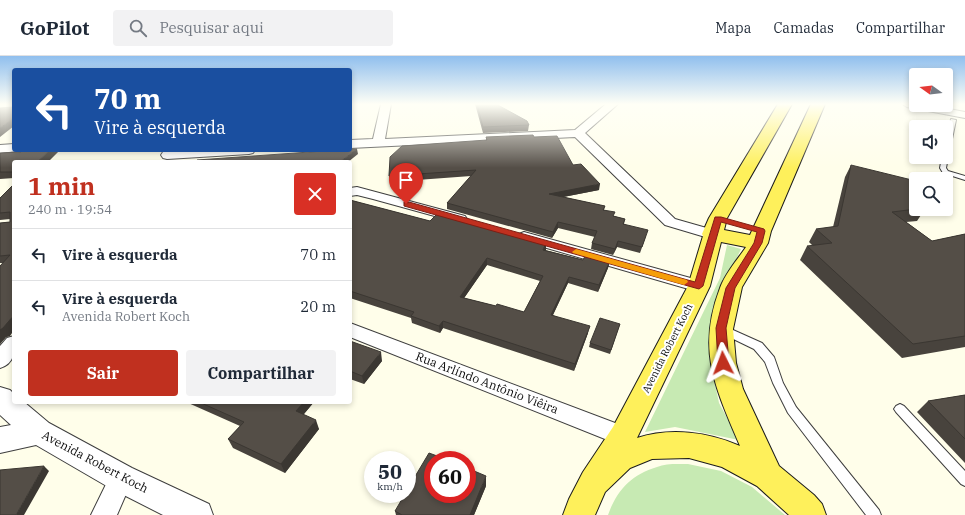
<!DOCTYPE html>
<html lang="pt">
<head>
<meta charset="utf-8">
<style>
	body { margin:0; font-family:"IBM Plex Serif",serif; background:#f2f2f3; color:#1f2937; height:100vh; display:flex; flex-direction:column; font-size:15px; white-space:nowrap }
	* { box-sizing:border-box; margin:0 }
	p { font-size:13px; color:#747a83 }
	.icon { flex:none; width:22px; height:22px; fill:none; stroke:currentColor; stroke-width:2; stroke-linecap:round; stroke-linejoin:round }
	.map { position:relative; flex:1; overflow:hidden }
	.details { position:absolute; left:12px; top:104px; width:340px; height:244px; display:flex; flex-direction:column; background:#fff; border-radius:4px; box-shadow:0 2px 6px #0003 }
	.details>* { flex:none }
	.banner { position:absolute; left:12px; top:12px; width:340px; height:84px; border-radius:4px; box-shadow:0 2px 6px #0003; background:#1a4fa0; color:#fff; overflow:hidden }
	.needle { width:26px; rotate:285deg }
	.buttons { position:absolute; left:909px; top:12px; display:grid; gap:8px }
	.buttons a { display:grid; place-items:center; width:44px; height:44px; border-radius:4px; background:#fff; box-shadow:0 2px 6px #0003; font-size:20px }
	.speed { position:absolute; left:364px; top:395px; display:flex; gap:8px; font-size:20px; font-weight:700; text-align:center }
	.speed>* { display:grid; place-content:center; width:52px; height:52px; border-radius:50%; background:#fff; box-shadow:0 2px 6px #0003; line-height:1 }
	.speed small { font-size:10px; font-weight:400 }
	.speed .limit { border:6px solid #d22; background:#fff; color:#111 }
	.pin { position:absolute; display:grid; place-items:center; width:34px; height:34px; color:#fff; margin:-41px -17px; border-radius:50% 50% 50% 0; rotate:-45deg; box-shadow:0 0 4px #0007 }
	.pin .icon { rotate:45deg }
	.me { position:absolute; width:44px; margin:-22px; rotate:357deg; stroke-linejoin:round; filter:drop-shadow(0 0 3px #0008) }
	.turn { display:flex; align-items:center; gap:14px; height:84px; padding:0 16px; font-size:18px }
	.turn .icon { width:52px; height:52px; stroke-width:2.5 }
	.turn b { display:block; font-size:28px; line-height:34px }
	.round { display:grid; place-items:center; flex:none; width:42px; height:42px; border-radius:4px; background:#f2f2f3 }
	.summary { display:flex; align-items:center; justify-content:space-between; height:68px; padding:0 16px }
	h1 { font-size:24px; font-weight:700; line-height:30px; color:#c0301f }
	.primary-button { display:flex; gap:8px; margin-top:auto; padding:8px 16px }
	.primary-button a { flex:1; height:46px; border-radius:4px; background:#c0301f; color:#fff; font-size:16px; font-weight:700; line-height:46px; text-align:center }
	.primary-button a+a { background:#f2f2f3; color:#1f2937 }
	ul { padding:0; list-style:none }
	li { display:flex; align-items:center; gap:12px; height:52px; padding:0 16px; border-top:1px solid #e0e1e3 }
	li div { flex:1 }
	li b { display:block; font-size:15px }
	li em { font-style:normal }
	header { display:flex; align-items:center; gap:24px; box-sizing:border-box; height:56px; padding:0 20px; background:#fff; border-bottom:1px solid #e0e1e3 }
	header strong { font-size:19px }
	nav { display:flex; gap:22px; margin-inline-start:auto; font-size:14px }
	.search { width:280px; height:36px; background:#f2f2f3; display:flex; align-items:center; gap:10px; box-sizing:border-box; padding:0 14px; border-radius:4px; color:#747a83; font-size:15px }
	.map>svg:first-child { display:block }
</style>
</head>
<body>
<header>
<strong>GoPilot</strong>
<div class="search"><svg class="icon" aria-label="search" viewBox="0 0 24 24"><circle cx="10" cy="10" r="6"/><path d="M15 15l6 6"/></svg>Pesquisar aqui</div>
<nav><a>Mapa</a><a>Camadas</a><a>Compartilhar</a></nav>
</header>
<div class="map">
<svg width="965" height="459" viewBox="0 0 965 459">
	<rect width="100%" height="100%" fill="#fffeea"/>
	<path fill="#c7eab3" d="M727,189L741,193L713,252L709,299L719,347L739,384L675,371L645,376L720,222Z
		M688,408L721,415L752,431L785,459H608C617,434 631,419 657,411C666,407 679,408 688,408Z"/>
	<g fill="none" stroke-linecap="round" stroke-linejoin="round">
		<defs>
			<path id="service" d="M951,63L956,64L949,97L946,99V82Z
				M946,99L948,101L946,112L948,115L965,120V124L943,117L940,112L942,101H946Z
				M724,270L762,287L774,301L783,327L796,351L879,454L881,459H866L788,357L773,327L765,306L754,293L721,277L719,274L721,271Z
				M900,348L904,350L965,415V430L961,428L896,356L894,353L896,350Z"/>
			<path id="minor" d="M381,48H391L385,83L575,74L606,48H618L585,77L675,163L717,175L720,178L717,181L712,183L665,169L575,81L350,92V84L373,83Z
				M902,48L929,49L965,56V62L907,51Z
				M14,88V94L18,95L0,97V89Z
				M189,94H255L253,97L249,98L167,103L163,102L161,99L163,96Z
				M357,131L465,160L467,163L465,166L460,167L373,143L357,139L350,140V132Z
				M524,176L705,226L708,230L705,234L699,236L519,184L516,181L519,178Z
				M350,267L631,373L634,380L631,387L623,390L615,387L350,281Z
				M14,280C14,294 16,307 0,312V290L7,282Z
				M121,411L129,414L133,422L117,459H91L113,414Z"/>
			<path id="tertiary" d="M0,331L10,334L14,338V346H24L49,367L132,412L209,448L213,459H163L110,432L36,389L0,397V371L11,369L0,359Z"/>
			<path id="primary" d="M778,48H792L727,162L724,174L750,179L811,48H825L771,175L768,187L742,231L733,273L736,307L743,333L779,410L814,439L822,448L826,459H789L757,430L722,411L689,402L652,403L630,412L605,436L595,459H563L569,443L583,416L613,371L688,230L703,180L702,178L709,162ZM721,186L746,191C737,204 725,218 720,232C696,295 716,333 740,390C709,376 670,371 637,382L710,230Z"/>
		</defs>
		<use href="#service" stroke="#3e3e3e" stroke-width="2"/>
		<use href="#minor" stroke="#3e3e3e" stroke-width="2"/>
		<use href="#tertiary" stroke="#3e3e3e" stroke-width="2"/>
		<use href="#primary" stroke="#1c1c1c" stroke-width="2"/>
		<use href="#service" fill="#fff" fill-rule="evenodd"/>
		<use href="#minor" fill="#fff" fill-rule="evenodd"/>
		<use href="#tertiary" fill="#fff" fill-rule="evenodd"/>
		<use href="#primary" fill="#fef05b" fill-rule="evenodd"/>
	</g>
	<path fill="#48433d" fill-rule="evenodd" d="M475,48H496L529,69L528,75L483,77Z
		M486,81H534L573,109L599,134L563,141L605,150L604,154L614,160L625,163L624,168L646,180L640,197L617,191L613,199L591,193L592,187L595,181L558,172L552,182L447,153V147L471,120L390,126L389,120L486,84Z
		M0,97L14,106V122L0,123Z
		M851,109L916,153H925L917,165L906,166L932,185L965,178V291L902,302L800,204L807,190H813L809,186L816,173L833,171L845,121Z
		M14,128L10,280L6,281L0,288V210L3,207H0V167L10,166V163L0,164V142Z
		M350,144L430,165L546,194H545L583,204L610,205L608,212L598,236L568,227L553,259L588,277L574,315L443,272L440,277L412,267L411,262L350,242ZM487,209L540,225L524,256L496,250L464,242Z
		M620,268L610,298L589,291L590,287Z
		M350,283H351V285L382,305L364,328L350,323Z
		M965,339V407L917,356L928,345Z
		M186,346H314L303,359L319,373L285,417L233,392L228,383L240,370Z
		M486,430L474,459H396L395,455Z"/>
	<path fill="#3b3732" d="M14,62V70L0,81V72Z
		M357,93L358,98L348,106H340Z
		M50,94H60L48,106H37Z
		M600,128L599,134L548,144L549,138Z
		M558,166V172L552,182L553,176Z
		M618,185L617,191L613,199L615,193Z
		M546,187V194L542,200L543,194Z
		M487,202V209L460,248V241Z
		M610,205L608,212L598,236L599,229Z
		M569,221L568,227L550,265L551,259Z
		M14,259V274L10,280L6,281L0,288V274Z
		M443,265V272L440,277L439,270Z
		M590,270L588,277L574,315L575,308Z
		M381,296L382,305L364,328L362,320Z
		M304,346H314L299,364L296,355Z
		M316,364L319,373L285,417L281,408Z
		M44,410L49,415L24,459H16Z
		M486,420V430L474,459H470Z"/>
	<path fill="#544e47" stroke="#3b3732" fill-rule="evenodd" d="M477,48H496L527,65L529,69L483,71Z
		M14,50V62L0,72V52L12,51Z
		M533,79L534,81L557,80L573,109L581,108L600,128L549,138L605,150L603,154L615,156L613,160L625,163L623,168L648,174L642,191L618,185L615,193L592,187L597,175L558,166L553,176L447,147L476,114L389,120L390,101L402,90L487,84L486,81Z
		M350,93H357L340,106H196L197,104L338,94H350Z
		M23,94H50L37,106H14V116H0V97L21,96Z
		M851,109L916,125V153L892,156L932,185L965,178V280L913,288L807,190L832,187L816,173L838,170Z
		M14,128V259L3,272L0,274V210L10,199L0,200V167L10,166V156L0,157V142Z
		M350,144L430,165L438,157L546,187L543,194L583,204L586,198L610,205L599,229L569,221L551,259L590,270L575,308L443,265L439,270L411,260L414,256L350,235ZM487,202L543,220L524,256L497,248L496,250L460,241Z
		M600,262L620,268L611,294L590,287Z
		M350,285L381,296L362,320L350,315Z
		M965,339V383L928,345Z
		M199,346H304L296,355L316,364L281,408L228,383L244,366Z
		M429,397L448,404H433V438H467V412L486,420L470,459H402L395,455L405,438H407V434Z
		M44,410L16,459H0V414Z"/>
	<linearGradient id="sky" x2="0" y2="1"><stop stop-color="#90bfee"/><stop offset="0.43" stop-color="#fffff6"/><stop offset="1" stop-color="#fffff6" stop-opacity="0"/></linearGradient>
	<rect width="965" height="112" fill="url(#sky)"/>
	<path fill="#c0301f" stroke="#7d1f14" d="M404,146H409L695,226L715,161H721L764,173L765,175L762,187L735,232L726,272L729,307L727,310L723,311L720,310L718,307L716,272L726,232L754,187L757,176L721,166L703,230L699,233L404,150Z"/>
	<path fill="#f59e0b" d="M576,193L687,224L688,226L684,229L573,197L572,196Z"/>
	<g text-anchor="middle" stroke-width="4" stroke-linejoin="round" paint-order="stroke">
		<g font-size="10" fill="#0b0b0b" stroke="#fff">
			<text transform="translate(667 292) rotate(-63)" y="4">Avenida Robert Koch</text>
		</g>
		<g font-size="12" fill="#0b0b0b" stroke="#fff">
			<text transform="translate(487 327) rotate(21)" y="4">Rua Arlíndo Antônio Viêira</text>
			<text transform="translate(95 406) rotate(28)" y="4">Avenida Robert Koch</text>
		</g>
	</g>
</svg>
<div class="buttons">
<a><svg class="needle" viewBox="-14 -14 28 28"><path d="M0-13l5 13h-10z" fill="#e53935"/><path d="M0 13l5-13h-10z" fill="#747a83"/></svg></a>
<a><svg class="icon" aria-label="sound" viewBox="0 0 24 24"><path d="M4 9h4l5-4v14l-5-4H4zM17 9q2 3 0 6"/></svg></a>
<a><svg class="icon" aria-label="search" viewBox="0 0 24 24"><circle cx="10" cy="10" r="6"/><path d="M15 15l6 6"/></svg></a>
</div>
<div class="speed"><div>50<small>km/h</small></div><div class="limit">60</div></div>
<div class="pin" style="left:406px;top:148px;background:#d93025"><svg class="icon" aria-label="arrive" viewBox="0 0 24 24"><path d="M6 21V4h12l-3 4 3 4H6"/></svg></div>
<svg class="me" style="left:723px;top:307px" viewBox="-20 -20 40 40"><path d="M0-17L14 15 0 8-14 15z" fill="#c0301f" stroke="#fff" stroke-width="4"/></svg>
<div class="banner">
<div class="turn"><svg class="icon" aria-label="left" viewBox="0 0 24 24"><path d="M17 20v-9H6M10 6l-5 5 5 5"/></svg><div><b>70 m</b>Vire à esquerda</div></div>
</div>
<section class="details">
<div class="summary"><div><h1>1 min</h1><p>240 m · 19:54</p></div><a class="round" style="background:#d93025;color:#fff"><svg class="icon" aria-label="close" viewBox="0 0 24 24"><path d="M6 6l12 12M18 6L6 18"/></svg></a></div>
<ul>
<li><svg class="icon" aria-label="left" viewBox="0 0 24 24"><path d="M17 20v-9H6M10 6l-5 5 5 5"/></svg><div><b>Vire à esquerda</b></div><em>70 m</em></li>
<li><svg class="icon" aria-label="left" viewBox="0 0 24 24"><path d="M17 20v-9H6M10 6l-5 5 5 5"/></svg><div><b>Vire à esquerda</b><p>Avenida Robert Koch</p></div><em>20 m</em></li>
</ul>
<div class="primary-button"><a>Sair</a><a>Compartilhar</a></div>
</section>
</div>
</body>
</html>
